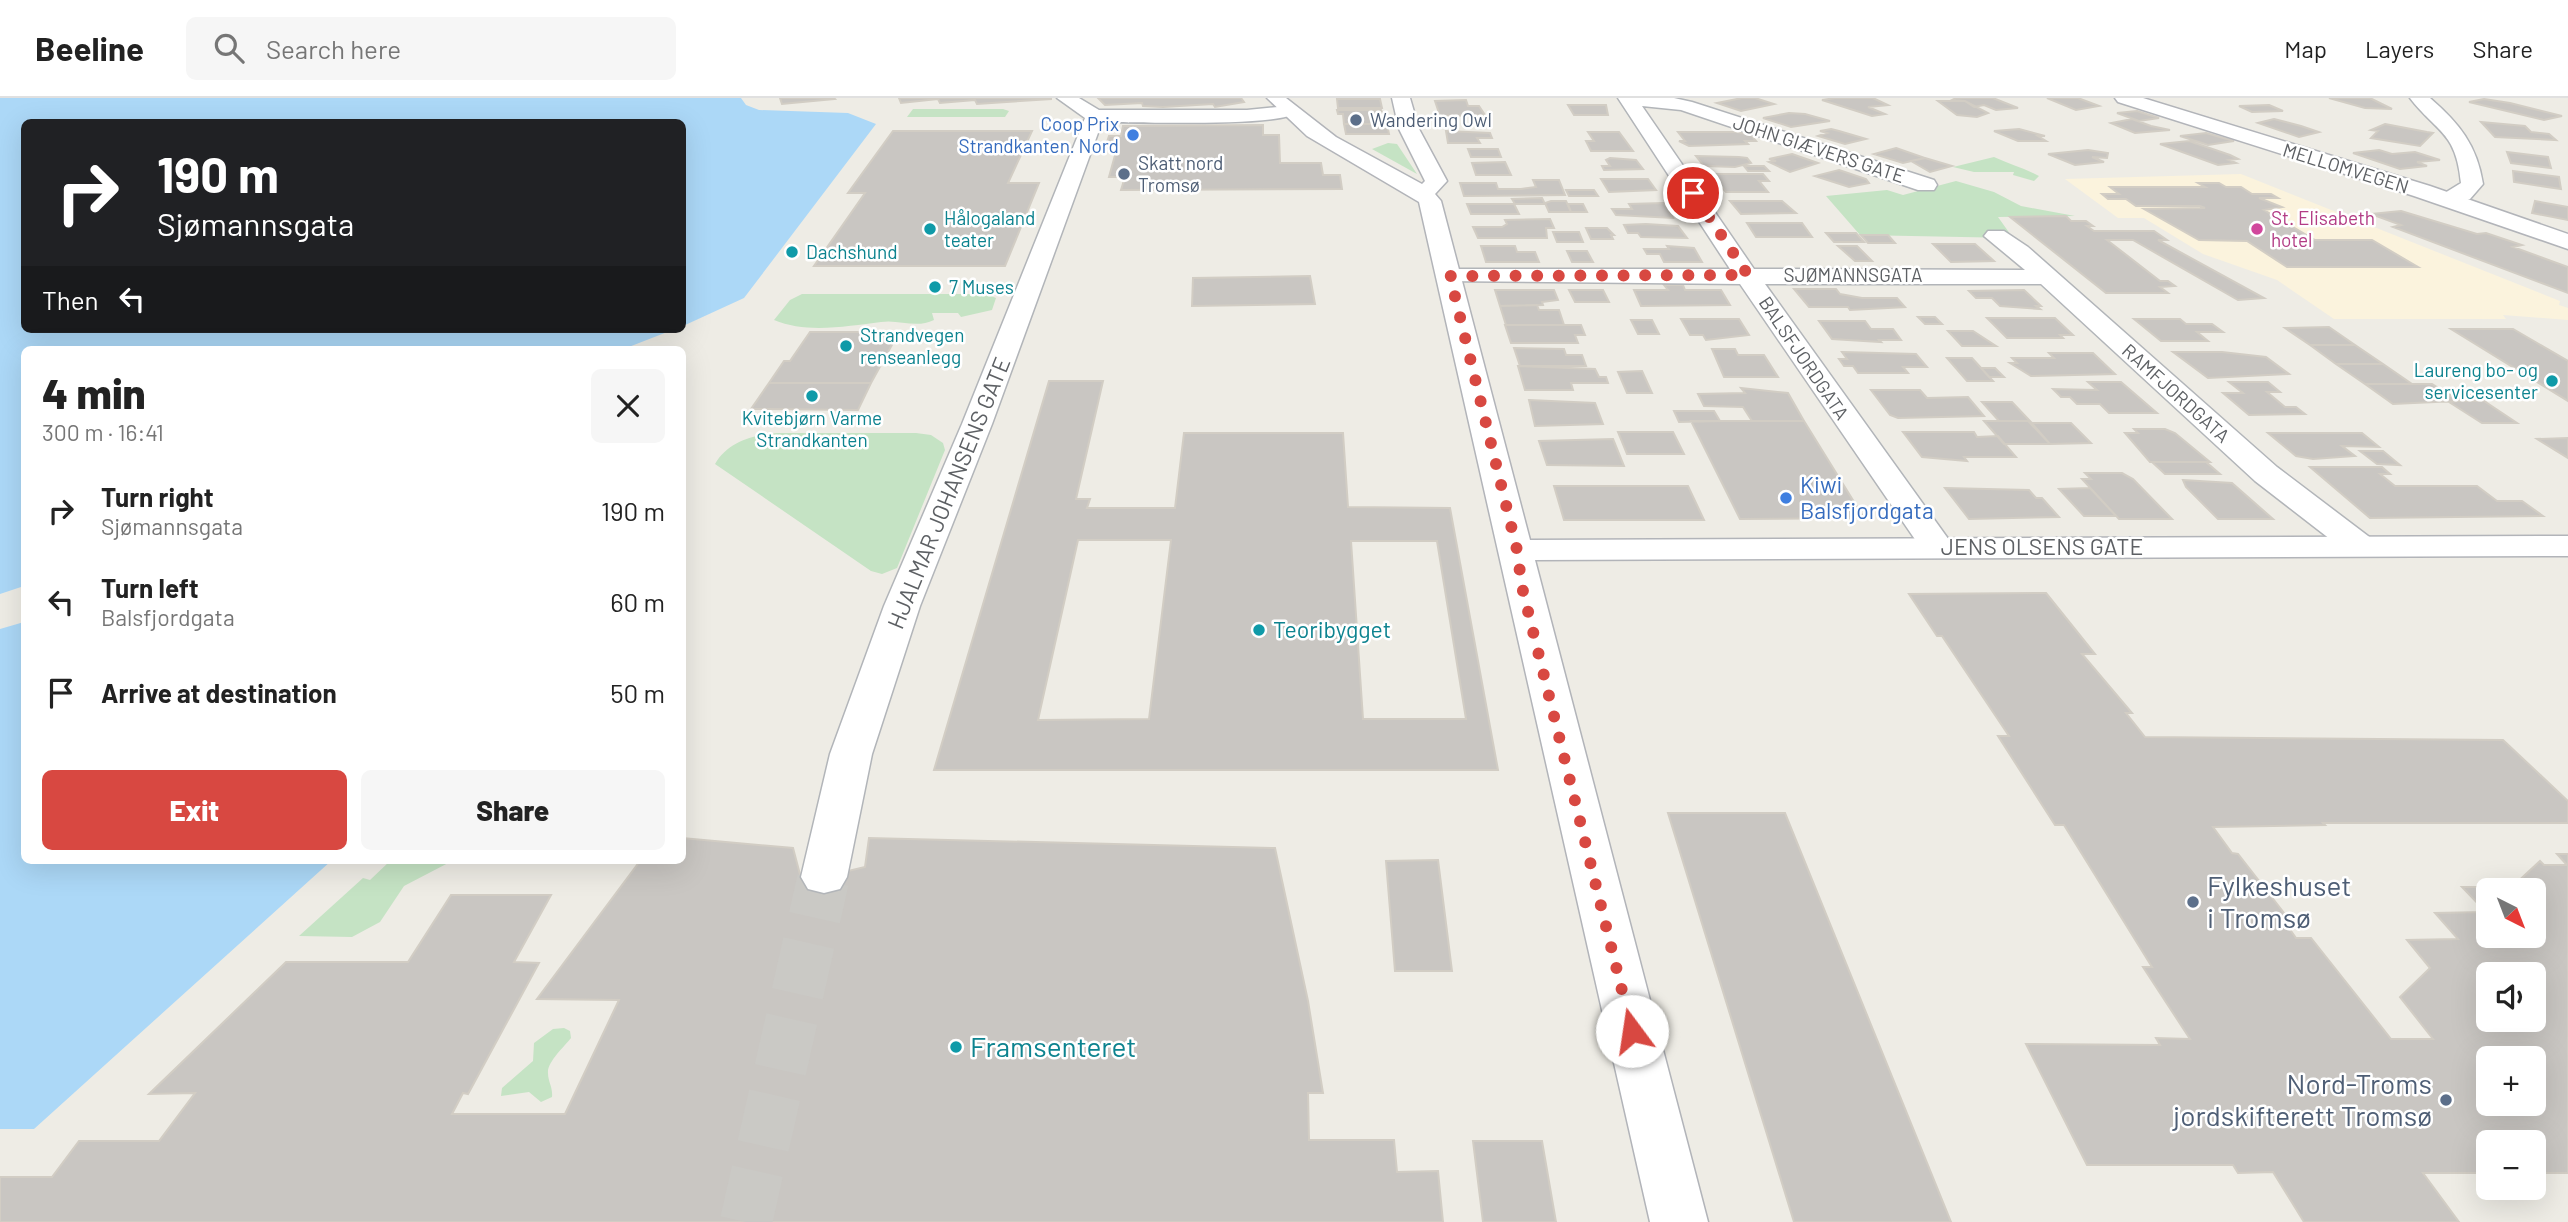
<!DOCTYPE html>
<html lang="en">
<head>
<meta charset="utf-8">
<style>
	body { margin:0; font-family:Barlow,sans-serif; background:#f6f6f6; color:#222; height:100vh; display:flex; flex-direction:column; font-size:26px; white-space:nowrap }
	* { box-sizing:border-box; margin:0 }
	p { font-size:23px; color:#767676 }
	.icon { flex:none; width:38px; height:38px; fill:none; stroke:currentColor; stroke-width:2; stroke-linecap:round; stroke-linejoin:round }
	.map { position:relative; flex:1; overflow:hidden }
	.sheet { position:absolute; left:21px; top:248px; width:665px; height:518px; display:flex; flex-direction:column; background:#fff; border-radius:10px; box-shadow:0 7px 28px #0002 }
	.sheet>* { flex:none }
	.banner { position:absolute; left:21px; top:21px; width:665px; height:214px; border-radius:10px; box-shadow:0 7px 28px #0002; background:#202124; color:#fff; overflow:hidden }
	.needle { width:46px; rotate:138deg }
	.fabs { position:absolute; left:2476px; top:780px; display:grid; gap:14px }
	.fabs a { display:grid; place-items:center; width:70px; height:70px; border-radius:10px; background:#fff; box-shadow:0 7px 28px #0002; font-size:35px }
	.pin { position:absolute; display:grid; place-items:center; width:60px; height:60px; color:#fff; margin:-30px; border:4px solid #fff; border-radius:50%; box-shadow:0 2px 7px #0007 }
	.me { position:absolute; width:77px; margin:-38px; rotate:346deg; stroke-linejoin:round; filter:drop-shadow(0 0 5px #0008) }
	.turn { display:flex; align-items:center; gap:24px; height:147px; padding:0 21px; font-size:32px }
	.turn .icon { width:91px; height:91px; stroke-width:2.5 }
	.turn b { display:block; font-size:49px; line-height:60px }
	.then { display:flex; align-items:center; height:66px; padding:0 21px; background:#0003; gap:14px; font-size:26px }
	.round { display:grid; place-items:center; flex:none; width:74px; height:74px; border-radius:10px; background:#f6f6f6 }
	.summary { display:flex; align-items:center; justify-content:space-between; height:119px; padding:0 21px }
	h1 { font-size:42px; font-weight:800; line-height:52px }
	.button { display:flex; gap:14px; margin-top:auto; padding:14px 21px }
	.button a { flex:1; height:80px; border-radius:10px; background:#d84841; color:#fff; font-size:28px; font-weight:800; line-height:80px; text-align:center }
	.button a+a { background:#f6f6f6; color:#222 }
	ul { padding:0; list-style:none }
	li { display:flex; align-items:center; gap:21px; height:91px; padding:0 21px }
	li div { flex:1 }
	li b { display:block; font-size:26px }
	li em { font-style:normal }
	header { display:flex; align-items:center; gap:42px; box-sizing:border-box; height:98px; padding:0 35px; background:#fff; border-bottom:2px solid #e0e0e0 }
	header strong { font-size:33px }
	nav { display:flex; gap:38px; margin-inline-start:auto; font-size:24px }
	.search { width:490px; height:63px; background:#f6f6f6; display:flex; align-items:center; gap:18px; box-sizing:border-box; padding:0 24px; border-radius:10px; color:#767676; font-size:26px }
	.map>svg:first-child { display:block }
</style>
</head>
<body>
<header>
<strong>Beeline</strong>
<div class="search"><svg class="icon" aria-label="search" viewBox="0 0 24 24"><circle cx="10" cy="10" r="6"/><path d="M15 15l6 6"/></svg>Search here</div>
<nav><a>Map</a><a>Layers</a><a>Share</a></nav>
</header>
<div class="map">
<svg width="2568" height="1124" viewBox="0 0 2568 1124">
	<rect width="100%" height="100%" fill="#eeece5"/>
	<path fill="#fbf3dd" d="M2241,76L2560,203L2559,207L2568,210V222L2503,217L2506,221H2334L2277,182L2203,156L2144,120H2118L2065,81Z"/>
	<path fill="#c5e3c4" d="M913,11H1003L1009,13L1005,19H907Z
		M1388,45L1397,46L1417,76L1372,51Z
		M1994,59C2009,66 2024,70 2039,78L2034,83L2013,77L2014,74H1974L1953,69Z
		M1956,83L1994,94L2021,108L2075,118L1998,119L2013,140L1860,137L1826,98L1887,92L1903,97Z
		M802,196H986L996,200L992,212L961,219L958,215H932L934,222C916,231 899,221 881,224C847,228 807,236 774,222L790,202Z
		M777,335H916L931,337L943,345L945,352L897,470L882,476L871,473L715,366C728,344 752,337 777,335Z
		M390,763H452L404,788L380,824L352,839L299,838L363,780L370,782Z
		M564,930L570,933L571,940C565,948 547,964 548,975C548,984 553,989 552,999L541,1004L529,994L501,998L502,990L533,963L534,945L553,931Z"/>
	<path fill="#acd8f7" d="M0,0H741L746,7L759,12L848,15L876,26L744,200L683,228L682,24H24V231H675L621,252H24V488L0,496Z
		M24,524V763H331L34,1031H0V531Z"/>
	<path fill="#c9c6c2" stroke="#d2cdc4" stroke-width="2" fill-rule="evenodd" d="M780,0H834L835,1L782,6Z
		M899,0H1051V1L977,6L975,2L940,5L938,1L901,5Z
		M1098,0H1241L1244,4L1215,9L1213,6L1163,9L1143,8L1142,5L1105,7Z
		M1742,0H1755L1774,6L1741,13L1717,5Z
		M1835,0H1873L1888,7L1868,9L1885,16L1872,18L1822,2Z
		M1956,0H1993L2018,10L1996,12L1984,7L1974,9L1965,3L1952,2Z
		M2047,0H2078L2099,8L2076,12Z
		M2329,0H2370L2392,11L2365,10Z
		M1337,1H1380L1382,10H1338Z
		M2484,1L2510,5L2562,18L2544,22L2469,4Z
		M1466,2L1468,8H1479L1485,17L1440,18L1435,3Z
		M1938,3H1965L1988,15L1977,19L1957,17Z
		M1568,7H1606L1608,17H1574Z
		M2269,7L2283,13L2252,14L2239,8Z
		M1337,12H1381L1387,26H1344L1343,16H1338Z
		M2137,13L2159,20L2139,23L2117,15Z
		M1789,15L1805,16L1830,23L1791,29L1763,20Z
		M2132,21L2151,28L2170,32L2135,35L2111,25Z
		M2274,21L2301,28L2319,34L2299,39L2258,25Z
		M2481,24L2525,28L2531,34L2549,36L2556,42L2495,39Z
		M1344,26H1387L1389,36H1346Z
		M2385,26L2427,34L2433,35L2420,48L2371,40L2378,33L2371,32Z
		M1263,27V37H1279L1280,65H1321L1323,77H1340L1342,91L1121,92L1125,79H1109L1117,50H1105L1109,38H1121L1123,28Z
		M1831,31L1839,33L1866,41L1845,46L1818,38L1827,35L1820,33Z
		M2019,31L2045,38H2038L2046,43H2018L1994,33Z
		M893,33H1032L1008,85H1039L1005,168H814L865,95H848Z
		M1446,33L1490,35L1492,40H1477L1480,45H1448Z
		M1588,34H1619L1633,53H1591L1586,43H1594Z
		M1678,34H1737L1751,37L1756,43H1745L1748,46L1689,48L1679,43H1685Z
		M2206,35L2234,43L2208,47L2180,38Z
		M2189,43L2230,57L2238,61L2229,62L2236,65L2218,67L2160,46Z
		M1896,50L1925,60L1903,65L1874,56Z
		M1468,51H1498L1501,59H1471Z
		M2088,52L2108,55L2107,60L2092,59L2104,64L2075,67L2048,56Z
		M2379,52L2392,56L2415,54L2440,62L2417,64L2427,68L2400,71L2353,55Z
		M2507,54L2548,59L2551,70L2511,65Z
		M1792,56L1818,65L1790,74L1769,64L1776,63L1769,61Z
		M1696,58L1739,59L1747,60L1751,65L1735,69L1704,68Z
		M1610,60L1636,62L1643,71L1604,72L1602,68H1610L1606,62Z
		M1925,60L1952,68L1930,74L1911,63Z
		M1505,64L1511,77H1476L1472,65Z
		M1744,68H1764L1769,73H1748Z
		M1839,72L1866,81L1869,85L1849,89L1815,78Z
		M2513,73L2559,79L2561,91L2514,84Z
		M1710,76H1763L1769,83H1759L1768,94H1726Z
		M1601,81H1648L1656,92L1609,94Z
		M1533,82H1559L1565,97L1464,98L1460,85H1496L1498,91H1521L1536,89Z
		M2198,85H2219L2226,89H2241L2252,96H2271L2278,100H2259L2282,109L2264,112L2315,142H2372L2418,169H2287L2247,143L2199,142L2144,111L2205,110L2200,108H2136L2126,101H2108L2102,96H2119L2110,89H2205Z
		M1566,92H1594L1598,98H1569Z
		M1542,100L1545,106H1515L1512,101Z
		M1551,103H1566L1571,114H1549L1545,105Z
		M1730,103H1782L1796,115L1741,116Z
		M2535,103L2568,109V122L2532,115Z
		M1664,105L1673,120L1616,117L1612,111H1632L1629,106Z
		M1467,106H1514L1519,116H1471Z
		M1568,106H1583L1587,114H1571Z
		M2401,113L2477,136L2486,135L2522,147L2513,149L2568,169V195L2393,129L2401,127L2371,116Z
		M2066,118L2071,123H2086L2093,128H2087L2094,133H2154L2167,142H2158L2264,200L2238,202L2133,142H2107L2160,183H2168L2175,188L2160,189L2168,195H2106L2010,119Z
		M1550,121L1554,130H1546L1547,140H1478L1473,129H1502L1507,126L1505,122Z
		M1747,125H1802L1812,139H1756Z
		M1646,126L1678,128L1687,140L1641,139L1638,135H1628L1624,127Z
		M1586,130H1607L1614,137H1611L1613,141H1591Z
		M1553,134H1579L1583,144H1557Z
		M1826,135H1856L1864,144H1834Z
		M1861,137H1888L1895,145H1868Z
		M1933,146H1975L1994,163L1951,164Z
		M1481,148H1515L1517,154H1535L1539,164H1486Z
		M1667,148L1694,150L1702,164H1664L1660,156H1647L1644,151H1669Z
		M1838,148H1857L1872,163H1855Z
		M1567,153H1587L1593,164H1572Z
		M1310,178L1315,206L1192,208L1193,180Z
		M1664,187H1683L1685,192H1721L1730,207L1641,208L1634,192H1668Z
		M1794,191H1836L1840,196L1862,200H1897L1905,209L1850,212L1848,209H1809Z
		M1495,192H1554L1558,202L1542,204L1543,207L1500,208Z
		M1569,192H1603L1609,204H1575Z
		M2024,192L2041,208H2036L2040,211L2000,208L1992,200H1976L1969,193Z
		M1537,207L1539,212H1559L1564,227H1506L1500,208Z
		M1918,219H1935L1942,226H1925Z
		M1987,220H2055L2073,237H2060L2063,240H2007Z
		M1681,221H1739L1749,237L1706,242L1703,237H1690Z
		M2134,221H2180L2186,226H2212L2223,234H2197L2208,243H2161Z
		M1631,222H1652L1659,236H1638Z
		M1819,223H1865L1871,231H1893L1901,242H1879L1881,244L1832,241Z
		M1505,227H1581L1585,237H1575L1578,245H1511Z
		M2329,229L2355,247H2310L2285,230Z
		M2451,231H2513L2568,263V303Z
		M1948,233H1973L1996,248H1962Z
		M810,234H899L871,285H769L784,263H790Z
		M2310,247H2355L2383,266H2336Z
		M1514,250L1564,251L1566,257H1582L1586,268H1520Z
		M1712,251H1735L1738,257H1764L1778,279H1724Z
		M1842,254L1916,256L1927,269H1903L1908,275H1858L1853,268H1844L1839,261H1847Z
		M2173,254H2222L2266,259L2289,276L2208,280Z
		M2049,255H2093L2115,276L2031,278L2010,265H2017L2012,260H2054Z
		M1947,260H1972L1993,283H1967Z
		M2336,266H2383L2412,286H2365Z
		M1518,268L1595,271L1599,279H1606L1608,285H1571L1573,292H1525Z
		M1981,270H1995L2004,279H1989Z
		M1642,273L1652,295H1627L1618,274Z
		M1049,283H1103L1076,401H1090L1087,410H1175L1184,335H1343L1348,409L1450,410L1498,672H934ZM1078,442H1171L1149,621L1038,622ZM1351,443H1437L1466,621H1363Z
		M2088,284H2121L2157,315H2109L2100,306H2077L2070,299H2061L2053,291L2097,292Z
		M2229,284H2268L2280,294H2267L2285,309H2296L2305,316L2249,317L2223,295H2243Z
		M769,285H871L858,312L751,311Z
		M2365,286H2432L2459,303L2393,306Z
		M1741,290L1788,295L1804,323H1752L1743,309L1704,308L1698,296L1745,295Z
		M1871,292H1920L1927,300L1968,299L1984,318L1898,320L1890,317Z
		M2449,297H2474L2484,303H2459Z
		M1529,302L1595,305L1603,326L1535,328Z
		M2459,303H2484L2517,325H2482L2449,304Z
		M1982,304H2012L2030,323H1999Z
		M1674,313H1714L1720,323L1679,324Z
		M1691,323H1804L1864,420L1740,421Z
		M1984,323H2030L2050,346H2004Z
		M2030,325H2071L2091,345L2050,346Z
		M2134,331H2165L2175,335L2210,364H2150L2125,335H2138Z
		M1618,334H1673L1684,356H1627Z
		M1903,334H1974L1977,339L1998,338L2016,359H1964L1967,363L1922,359Z
		M2268,335H2362L2379,349L2342,348L2355,358L2313,361L2296,358Z
		M2568,340V360L2537,341Z
		M1613,341L1624,368L1547,367L1539,343Z
		M2360,353H2383L2400,367L2377,366Z
		M2152,364H2206L2220,376H2165Z
		M2310,369H2382L2390,376H2380L2395,388H2477L2497,403H2522L2543,418L2370,420Z
		M2085,375H2122L2133,381L2172,421H2119L2082,381H2091Z
		M2183,382L2232,385L2273,421H2218L2186,389Z
		M1554,388H1688L1704,422H1564Z
		M1945,390L2029,392L2036,400H2042L2059,419L1969,421Z
		M2090,390L2116,418H2084L2059,391Z
		M2046,495L2095,556H2082L2132,615H2126L2145,639L2503,642L2568,703V725H2323L2325,727L2213,729L2232,755L2238,756L2288,820H2282L2296,840H2311L2391,941H2433L2400,899L2430,870L2407,842L2458,841L2435,815L2486,814L2462,789H2512L2540,763L2544,767H2567L2557,756H2568V1075H2534V1045H2488V1075H2423L2459,1124H2304L2273,1074L2238,1075L2233,1067H2087L2026,946L2160,947L2156,940L2190,941L2143,869H2152L2064,727H2055L1998,638H2009L1942,538H1937L1909,496ZM2488,793H2534V838H2488ZM2488,877H2534V922H2488ZM2488,961H2534V1006H2488Z
		M1668,715H1785L1951,1124H1794Z
		M682,740L793,750L802,784L865,769L869,740L1275,750L1308,903L1323,995H1308L1309,1042H1394L1397,1074L1438,1073L1443,1124H0V1079H52L79,1043H159L195,995L149,996L286,864H408L451,797H551L514,864L539,865L468,996L463,995L452,1016H565L619,902L537,901L640,763H682Z
		M1438,762L1452,873H1395L1386,763Z
		M1473,1043H1542L1556,1124H1483Z"/>
	<g fill="none" stroke-linecap="round" stroke-linejoin="round">
		<path stroke="#cac9c5" stroke-width="41" stroke-dasharray="41 21" stroke-linecap="butt" d="M823,784L824,779"/>
		<path stroke="#cac9c5" stroke-width="52" stroke-dasharray="52 26" stroke-linecap="butt" d="M746,1124L823,782"/>
		<defs>
			<path id="street" d="M1057,0H1079L1099,12H1247L1288,8L1297,14C1285,29 1131,24 1102,24L992,326L920,508L872,656L847,779L840,791L824,795L808,791L801,779L830,656L884,508L962,326L1085,20Z
				M1618,0H1674L1692,4L1934,82L1937,87L1934,92H1918L1681,12L1642,8L1754,171L2025,172L1984,138L1988,133H2004L2028,149L2277,369L2372,441L2377,448L2372,455L2360,458L2348,455L2255,383L2041,186H1765L1954,449L1949,456L1937,459L1925,456L1740,186L1441,183L1438,178L1441,173L1450,171H1730Z
				M2410,0H2430C2459,25 2477,47 2483,86L2470,101L2446,108L2435,101L2461,85C2456,33 2437,35 2410,0Z"/>
			<path id="secondary" d="M1267,0H1286L1336,39L1422,86L1425,83L1399,31L1392,0H1410L1419,31L1447,83L1435,96L1441,103L1530,442L2568,438V458L1535,462L1708,1124H1650L1419,104L1307,38Z
				M2115,0H2143L2430,88L2568,136V151L2414,98L2118,4Z"/>
		</defs>
		<use href="#street" stroke="#b2b5b9" stroke-width="3"/>
		<use href="#secondary" stroke="#b2b4b9" stroke-width="3"/>
		<use href="#street" fill="#fff" fill-rule="evenodd"/>
		<use href="#secondary" fill="#fff" fill-rule="evenodd"/>
	</g>
	<g fill="none" stroke-linecap="round" stroke-linejoin="round">
		<path stroke="#d84841" stroke-width="12" stroke-dasharray="0 21.6" d="M1632,933L1522,489L1517,452L1450,178L1748,177L1693,95"/>
	</g>
	<g fill="#5c6f8a" stroke="#fff" stroke-width="2.5">
		<circle cx="1356" cy="22" r="7"/>
		<circle cx="1124" cy="76" r="7"/>
		<circle cx="2193" cy="804" r="7"/>
		<circle cx="2446" cy="1002" r="7"/>
	</g>
	<g fill="#3f7fe0" stroke="#fff" stroke-width="2.5">
		<circle cx="1133" cy="37" r="7"/>
		<circle cx="1786" cy="400" r="7"/>
	</g>
	<g fill="#0f9aa8" stroke="#fff" stroke-width="2.5">
		<circle cx="930" cy="131" r="7"/>
		<circle cx="792" cy="154" r="7"/>
		<circle cx="935" cy="189" r="7"/>
		<circle cx="846" cy="248" r="7"/>
		<circle cx="2552" cy="283" r="7"/>
		<circle cx="812" cy="298" r="7"/>
		<circle cx="1259" cy="532" r="7"/>
		<circle cx="956" cy="949" r="7"/>
	</g>
	<circle fill="#d1479c" stroke="#fff" stroke-width="2.5" cx="2257" cy="131" r="7"/>
	<g text-anchor="middle" stroke-width="5" stroke-linejoin="round" paint-order="stroke">
		<g font-size="19" fill="#4e5e75" stroke="#fff" text-anchor="start">
			<text x="1370" y="29">Wandering Owl</text>
			<text x="1138" y="72">Skatt nord<tspan x="1138" dy="22">Tromsø</tspan></text>
		</g>
		<g font-size="19" fill="#366cbe" stroke="#fff" text-anchor="end">
			<text x="1119" y="33">Coop Prix<tspan x="1119" dy="22">Strandkanten. Nord</tspan></text>
		</g>
		<g font-size="19" fill="#5d6064" stroke="#fff">
			<text transform="translate(1819 51) rotate(18)" y="7">JOHN GIÆVERS GATE</text>
			<text transform="translate(2346 70) rotate(17)" y="7">MELLOMVEGEN</text>
			<text x="1853" y="184">SJØMANNSGATA</text>
			<text transform="translate(1804 260) rotate(56)" y="7">BALSFJORDGATA</text>
			<text transform="translate(2176 295) rotate(42)" y="7">RAMFJORDGATA</text>
		</g>
		<g font-size="19" fill="#0d838f" stroke="#fff" text-anchor="start">
			<text x="944" y="127">Hålogaland<tspan x="944" dy="22">teater</tspan></text>
			<text x="806" y="161">Dachshund</text>
			<text x="949" y="196">7 Muses</text>
			<text x="860" y="244">Strandvegen<tspan x="860" dy="22">renseanlegg</tspan></text>
			<text x="2538" y="279" text-anchor="end">Laureng bo- og<tspan x="2538" dy="22">servicesenter</tspan></text>
			<text x="812" y="327" text-anchor="middle">Kvitebjørn Varme<tspan x="812" dy="22">Strandkanten</tspan></text>
		</g>
		<g font-size="19" fill="#b23c85" stroke="#fff" text-anchor="start">
			<text x="2271" y="127">St. Elisabeth<tspan x="2271" dy="22">hotel</tspan></text>
		</g>
		<g font-size="23" fill="#366cbe" stroke="#fff" text-anchor="start">
			<text x="1800" y="395">Kiwi<tspan x="1800" dy="26">Balsfjordgata</tspan></text>
		</g>
		<g font-size="23" fill="#5d6064" stroke="#fff">
			<text transform="translate(949 395) rotate(-68)" y="8">HJALMAR JOHANSENS GATE</text>
			<text x="2042" y="457">JENS OLSENS GATE</text>
		</g>
		<g font-size="23" fill="#0d838f" stroke="#fff" text-anchor="start">
			<text x="1273" y="540">Teoribygget</text>
		</g>
		<g font-size="28" fill="#4e5e75" stroke="#fff" text-anchor="start">
			<text x="2207" y="798">Fylkeshuset<tspan x="2207" dy="32">i Tromsø</tspan></text>
			<text x="2432" y="996" text-anchor="end">Nord-Troms<tspan x="2432" dy="32">jordskifterett Tromsø</tspan></text>
		</g>
		<g font-size="28" fill="#0d838f" stroke="#fff" text-anchor="start">
			<text x="970" y="959">Framsenteret</text>
		</g>
	</g>
</svg>
<div class="fabs">
<a><svg class="needle" viewBox="-14 -14 28 28"><path d="M0-13l5 13h-10z" fill="#e53935"/><path d="M0 13l5-13h-10z" fill="#767676"/></svg></a>
<a><svg class="icon" aria-label="sound" viewBox="0 0 24 24"><path d="M4 9h4l5-4v14l-5-4H4zM17 9q2 3 0 6"/></svg></a>
<a>+</a>
<a>−</a>
</div>
<div class="pin" style="left:1693px;top:95px;background:#d93025"><svg class="icon" aria-label="arrive" viewBox="0 0 24 24"><path d="M6 21V4h12l-3 4 3 4H6"/></svg></div>
<svg class="me" style="left:1632px;top:933px" viewBox="-20 -20 40 40"><circle r="19" fill="#fff"/><path d="M0-13L10 11 0 6-10 11z" fill="#d84841"/></svg>
<div class="banner">
<div class="turn"><svg class="icon" aria-label="right" viewBox="0 0 24 24"><path d="M7 20v-9h11M14 6l5 5-5 5"/></svg><div><b>190 m</b>Sjømannsgata</div></div>
<div class="then">Then<svg class="icon" aria-label="left" viewBox="0 0 24 24"><path d="M17 20v-9H6M10 6l-5 5 5 5"/></svg></div>
</div>
<section class="sheet">
<div class="summary"><div><h1>4 min</h1><p>300 m · 16:41</p></div><a class="round"><svg class="icon" aria-label="close" viewBox="0 0 24 24"><path d="M6 6l12 12M18 6L6 18"/></svg></a></div>
<ul>
<li><svg class="icon" aria-label="right" viewBox="0 0 24 24"><path d="M7 20v-9h11M14 6l5 5-5 5"/></svg><div><b>Turn right</b><p>Sjømannsgata</p></div><em>190 m</em></li>
<li><svg class="icon" aria-label="left" viewBox="0 0 24 24"><path d="M17 20v-9H6M10 6l-5 5 5 5"/></svg><div><b>Turn left</b><p>Balsfjordgata</p></div><em>60 m</em></li>
<li><svg class="icon" aria-label="arrive" viewBox="0 0 24 24"><path d="M6 21V4h12l-3 4 3 4H6"/></svg><div><b>Arrive at destination</b></div><em>50 m</em></li>
</ul>
<div class="button"><a>Exit</a><a>Share</a></div>
</section>
</div>
</body>
</html>
